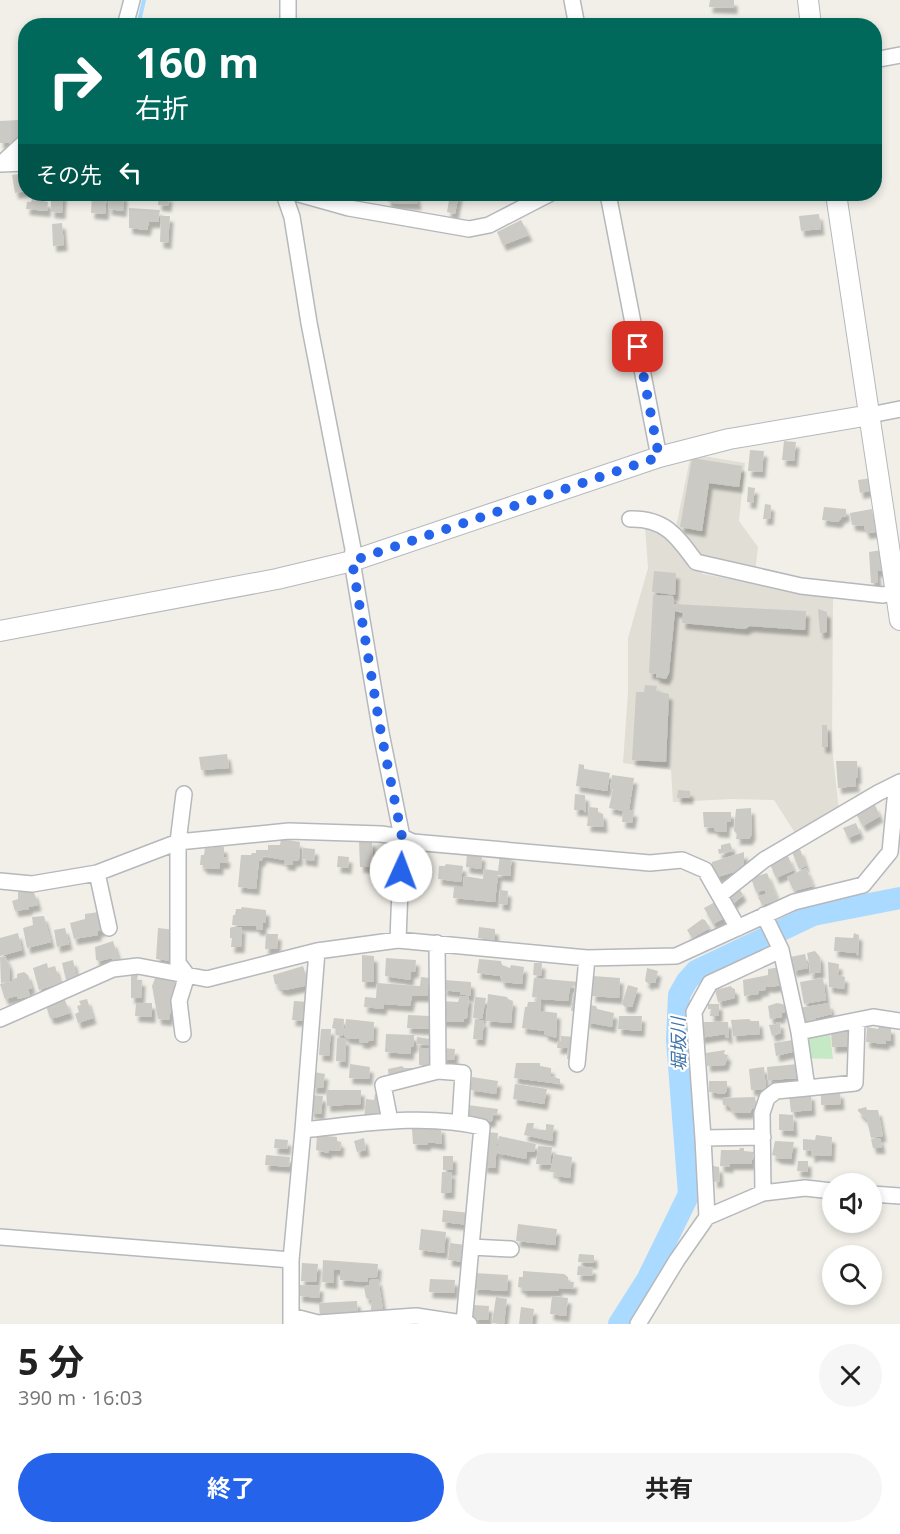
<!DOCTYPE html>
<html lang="ja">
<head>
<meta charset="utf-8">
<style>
	body { margin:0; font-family:"Open Sans","Noto Sans JP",sans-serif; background:#f6f6f6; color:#222; height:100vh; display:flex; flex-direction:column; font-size:22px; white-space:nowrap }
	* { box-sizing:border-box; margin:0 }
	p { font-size:20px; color:#767676 }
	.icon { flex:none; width:33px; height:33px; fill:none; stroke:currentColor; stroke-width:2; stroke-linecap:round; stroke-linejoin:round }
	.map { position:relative; height:1324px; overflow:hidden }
	.side { display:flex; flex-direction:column; background:#fff; flex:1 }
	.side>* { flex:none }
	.hud { position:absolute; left:18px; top:18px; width:864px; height:183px; border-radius:24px; box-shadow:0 3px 9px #0003; background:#00695c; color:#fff; overflow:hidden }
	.controls { position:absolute; left:822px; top:1173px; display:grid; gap:12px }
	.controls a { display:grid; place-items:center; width:60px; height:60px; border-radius:50%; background:#fff; box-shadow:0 3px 9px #0003; font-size:30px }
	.pin { position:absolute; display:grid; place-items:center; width:51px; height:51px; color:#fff; margin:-26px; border-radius:12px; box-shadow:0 3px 9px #0006 }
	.me { position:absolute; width:66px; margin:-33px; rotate:2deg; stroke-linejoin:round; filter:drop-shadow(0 0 4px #0008) }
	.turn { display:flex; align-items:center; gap:21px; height:126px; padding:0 18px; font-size:27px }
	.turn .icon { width:78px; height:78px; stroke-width:2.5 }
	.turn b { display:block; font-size:42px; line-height:51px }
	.then { display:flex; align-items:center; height:57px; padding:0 18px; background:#0003; gap:12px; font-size:22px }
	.round { display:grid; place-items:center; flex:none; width:63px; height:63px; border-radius:32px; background:#f6f6f6 }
	.head { display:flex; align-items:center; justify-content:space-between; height:102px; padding:0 18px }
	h1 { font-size:36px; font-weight:700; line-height:45px }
	.action { display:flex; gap:12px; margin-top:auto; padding:12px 18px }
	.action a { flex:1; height:69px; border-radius:36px; background:#2563eb; color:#fff; font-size:24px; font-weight:700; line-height:69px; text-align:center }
	.action a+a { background:#f6f6f6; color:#222 }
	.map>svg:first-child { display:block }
</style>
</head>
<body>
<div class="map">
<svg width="900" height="1324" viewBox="0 0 900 1324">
	<defs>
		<filter id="shadow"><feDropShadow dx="3.5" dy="6" stdDeviation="1.5" flood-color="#0004"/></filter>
	</defs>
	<rect width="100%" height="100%" fill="#f1efe8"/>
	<path fill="#e1ded6" d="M691,454L745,463L739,521L758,547L755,573L700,559L676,527Z
		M645,526L673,538L686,560L703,574L833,598L832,747L839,811L797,836L774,800L732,799L673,802L671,770L623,763L628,692V638L648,568Z"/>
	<path fill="#c5e8c5" d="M829,1026L833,1059L803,1058L799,1032Z"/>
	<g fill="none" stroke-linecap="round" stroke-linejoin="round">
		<path stroke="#aadaff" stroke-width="4" d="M138,26L144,0"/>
		<path stroke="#aadaff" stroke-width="22" d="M619,1324L647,1280L689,1194L677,1040L678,1017L679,995L687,981L696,971L813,915L900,898"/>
	</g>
	<path fill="#cccac5" filter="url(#shadow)" d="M710,0H734V8L709,7Z
		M19,120L20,139L9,148V143H0V121Z
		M26,173V191L15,193L12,175Z
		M51,194H63L62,213L51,212Z
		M92,194H107L105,214L91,213Z
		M109,194L124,195L123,211L108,209Z
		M388,194H416L418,204L392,203L387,201Z
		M450,194H459L455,214L447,212Z
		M159,195L169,196L168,206L158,205Z
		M32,199L48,202L47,211L26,209L27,202H31Z
		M129,208L160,210L158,222H149L147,230L129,228Z
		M819,214L821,229L801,231L799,216Z
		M161,216H170L168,243L160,242Z
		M521,220L529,235L503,245L497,232Z
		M62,223L64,245L53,246L52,224Z
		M784,441L796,442L794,461L782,460Z
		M750,450L764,451L762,472L748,471Z
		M692,458L742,466L739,487L709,483L702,531L680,527Z
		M872,478L874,490L860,493L858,480Z
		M748,487L755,488L753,503L747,502Z
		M765,504L771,505L770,519H763Z
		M824,507L846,509V516L842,517L838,522L822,520Z
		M872,509L876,532L866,533L864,526L852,525L850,513Z
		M882,550L885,571H877L878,583H871L869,552Z
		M654,571L676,573L675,595L652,592Z
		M653,595L673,596L674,604L806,611L805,630L750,626L745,629L682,623L683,613L675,611L669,673L666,679L656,677V674L649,673Z
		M818,609L827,612V632L820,633Z
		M645,685L657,686L656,691L669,694L666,762L632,760L636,692H644Z
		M822,725H827L828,747H822Z
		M227,754L229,768L201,770L199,757Z
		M836,761H857L858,778H855L856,786L838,788Z
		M579,764L584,765V769L610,773L607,791L576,786Z
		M612,775L634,778L629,810L634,811L632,823L622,822L623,811L609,808L613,789H610Z
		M678,790L690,791V798H677Z
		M575,794L585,795L586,813L583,810H574Z
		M875,805L880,816L863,826L856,814Z
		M589,807L598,808V812L603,814L604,827L587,826Z
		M751,808L752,834L749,839H736L737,834L734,831L736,809Z
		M703,812H731V822L727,821L726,832L715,831L714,828L704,827Z
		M856,823L860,833L848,838L843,828Z
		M281,839L300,842L299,860L293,861L292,865L284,864V860L263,856L262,860L259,861L256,889L238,887L241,855H251L252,853H256V850H268V845H280Z
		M372,840L373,867H360L359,841Z
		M730,843L733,851L719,854L718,849H721V845Z
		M213,846L224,847V857H227L226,863H220V869L203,868V865H200L201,855H204L205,848H213Z
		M303,848L315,849L314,861L302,859Z
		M800,849L806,866L799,869L792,852Z
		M744,852V869L714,878L711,868L712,862Z
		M467,853L482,855L481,869L466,867Z
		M500,854L512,856L510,876L498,875L495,902L453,898L454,887H463L464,876L483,879L484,869L498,871Z
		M338,856L349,857L348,868L337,867Z
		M788,856L794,870L776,878L770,864Z
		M446,864L463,866L461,882L438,879L439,866H445Z
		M806,868L813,886L794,891L787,877Z
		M767,873L778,900L762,905L758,897L765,894V890L756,892L751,878Z
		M739,888L743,895L732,904L728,898Z
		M500,890L508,891L507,905L499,904Z
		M18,892H34L38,905L29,907V909L15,911L12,901L18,899Z
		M717,901L726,917L713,924L704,908Z
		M242,907L266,910V922L263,923V930L256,929V926L232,925L233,915H235L236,909H241Z
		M99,912L103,930L98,931V935L74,939L70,923L85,919V914Z
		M44,916L51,942L27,948L23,928L33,925L32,917Z
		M702,919L705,920L710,928L692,938L687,930Z
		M232,927H242L241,947H231L232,938H230V928Z
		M479,927L495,929V940L478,938Z
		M65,928L69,944L57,947L54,930Z
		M158,928L175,930L172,961L156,959Z
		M18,933L22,950L0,956V938Z
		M854,933L859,935L858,956L856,953L834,951L835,937L853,938Z
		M266,934H278L277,949H265Z
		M113,941L119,960L113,961L112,958L99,961L96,960L95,947Z
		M815,951L820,957L821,972L809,974L810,968L807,953Z
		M805,954L808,968L793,971L790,957Z
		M362,955L374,956V982H362Z
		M5,956L9,965L10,981L1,983L0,957Z
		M386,958L416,960L415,972H411L410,980L385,976Z
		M479,959L501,961L502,965L510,968L511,965L524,967L522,984L502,982L500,976L477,973Z
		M73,960L77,978L66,980L62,963Z
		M828,962L839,964L838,975L845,977L844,989L829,987Z
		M47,963L48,968L55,966L60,983L39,990L33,968Z
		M534,963H542L541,976L533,975Z
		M303,966L309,985L285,990L278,988L279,985L275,984L273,975Z
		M781,967L783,985L770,987L766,986L765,990L759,991L758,994L744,996L743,980L768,975V969Z
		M647,968L658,971L655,983L650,982V985L645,981Z
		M24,972L28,975L32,988L28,989L30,996L18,999L17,996L5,999L0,984L12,981V979L17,978V974Z
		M131,975H138L137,980H142L141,998H131Z
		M156,976L176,981L169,1020L158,1019L152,986Z
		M593,976L620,978L619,998L592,996Z
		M421,977L429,978L427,996H412L410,1006L384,1004L383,1009L364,1007L365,997L376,998L377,983L420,986Z
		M534,978L579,982L580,1011H571L575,986L570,987L568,1001L541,999V1011L557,1013L556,1038L544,1034L545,1031L522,1028L525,1007H527L528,1002H536L537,997H532Z
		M823,978L826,1000L804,1004L800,982Z
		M444,980L471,982V996L460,994V992L443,990Z
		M628,985L638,988L632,1007H625L622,1004Z
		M731,986L732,988L735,989V998L718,1002L715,990Z
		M488,994L507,997L508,999L513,1001L511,1023L486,1021Z
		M460,996L469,997L467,1018L464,1019V1022L440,1021L441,1001L458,1002Z
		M475,997L486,998L482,1019L473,1018Z
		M87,999L93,1018L78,1023L75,1014L79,1012L77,1006L81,1005L79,1001Z
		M65,1000L70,1013L55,1018H50L46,1006Z
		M294,1001L308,1002L306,1021L292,1020Z
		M136,1003H152V1017L135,1016Z
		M777,1003L787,1005V1011L782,1013V1017L770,1019L768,1006Z
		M829,1003L832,1014L816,1018L815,1021L800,1023L799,1008Z
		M708,1004H719V1016H710L711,1009H708Z
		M588,1005L596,1006L597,1009L614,1013L612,1027L586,1022Z
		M408,1015L430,1016L429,1029L407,1028Z
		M619,1016H642L641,1031L618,1029Z
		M334,1018L344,1019L343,1036L336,1035V1029L332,1028Z
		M346,1019L374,1022L373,1041L369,1040L367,1043L359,1042L360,1039L348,1038L344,1036Z
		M475,1019L484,1021L482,1040L473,1039Z
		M749,1019L751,1021H759L760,1034L733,1036L731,1020Z
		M698,1022H728L729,1038L725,1037V1034L700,1038Z
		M776,1022H780L781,1033L772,1036L769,1025L777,1024Z
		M879,1026L891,1028V1041L886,1040V1044L866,1042L867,1027L878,1029Z
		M321,1029H331L329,1056L319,1055Z
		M849,1031L850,1046L832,1047L831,1032Z
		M386,1034L414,1035V1046L411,1047L410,1054L385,1052Z
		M561,1036L577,1037L575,1059H567L568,1048H557L558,1041H561Z
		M417,1037L430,1039V1043L428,1045L416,1044Z
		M337,1038L346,1039L345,1062L336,1061Z
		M793,1040L796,1051L776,1056L774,1043Z
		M419,1048H431L432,1065H419Z
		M442,1048L455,1049L454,1060H441Z
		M725,1050L724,1054L728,1055L725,1065L707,1066L706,1053Z
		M516,1063H540V1066L551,1068V1076L560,1079V1084L514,1078Z
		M350,1064L370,1067L369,1079L349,1078Z
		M798,1064L799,1078L768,1080L767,1067Z
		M402,1066L404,1068H413L414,1074L389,1079L388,1069Z
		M764,1067L766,1089L751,1090L749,1069Z
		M314,1072L325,1074L323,1088H312Z
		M472,1077L498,1081L496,1094L470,1090Z
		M709,1081H727V1091L724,1094L709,1092Z
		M515,1084L547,1089L544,1104L513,1099Z
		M326,1090H361V1104L327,1106Z
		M840,1092L841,1104L821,1105V1093Z
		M375,1094H382L384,1117L364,1119L366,1099L374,1100Z
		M811,1094L812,1110L791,1112L789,1095Z
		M312,1095L323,1096L321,1114L310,1112Z
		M755,1097L757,1109L752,1108L750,1113H734L728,1105H723L722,1098Z
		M468,1105L498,1109L497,1115L493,1114L492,1121L484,1122L467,1118Z
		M866,1107L867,1110H878L883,1136L871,1138L867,1120L858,1111V1109Z
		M779,1114L793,1115L794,1131L779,1130Z
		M527,1123H534L533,1129L546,1130V1124L554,1125L552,1141L524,1135Z
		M441,1127L442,1144L428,1142L427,1145L413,1144L412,1129Z
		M486,1132L498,1133L495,1168L483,1167Z
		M317,1135L337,1137V1141L341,1142L340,1151L329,1150L328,1153L316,1150Z
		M816,1135L832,1137L831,1156L817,1155L811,1157V1151L803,1150V1139L815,1140Z
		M499,1136L536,1144L534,1152H527L526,1159L497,1153Z
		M364,1138L366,1150L357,1152L354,1141Z
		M880,1138L882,1148H873L871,1139Z
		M275,1139L288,1140L287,1149L274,1148Z
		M775,1141L794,1142L791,1159L777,1158L776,1156L772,1155Z
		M538,1146L552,1147L550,1165L536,1164Z
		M740,1148H744V1151L754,1152L751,1164H730V1167L720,1166L721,1150H739Z
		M554,1154L572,1157L570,1178L556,1176L555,1172H550Z
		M266,1155L290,1157L289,1167L265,1165Z
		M443,1156H453V1170H443Z
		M798,1161H808V1172L797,1171Z
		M713,1166L719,1167L720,1181L714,1182Z
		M442,1172H452L451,1193H441Z
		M443,1210L470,1213L469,1225L442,1222Z
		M518,1224L557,1229L555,1245L516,1241Z
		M421,1229L446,1232L444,1253L419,1250Z
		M450,1243L466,1245L464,1262L448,1260Z
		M579,1254L594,1255V1263L578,1262Z
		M323,1260L378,1264L377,1277L368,1278L367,1282L340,1280V1270L334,1269V1283L322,1282Z
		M302,1263L318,1264L316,1282L301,1281Z
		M578,1266L593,1268L592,1276L577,1275Z
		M523,1271L564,1274L568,1277V1282H574L573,1289L559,1288L558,1291H523L522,1288L518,1287L519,1277H523Z
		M474,1273L508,1275L507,1291L473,1289Z
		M378,1279L383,1309L381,1314L370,1316L372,1300L366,1298L364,1287L369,1285L370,1280Z
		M430,1279L455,1280L454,1293L429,1292Z
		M299,1285L320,1286L319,1298L299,1296Z
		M552,1296L568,1298L566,1316L550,1314Z
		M496,1297L507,1299L504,1324L492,1323Z
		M357,1301L358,1316L320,1318L319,1303Z
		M474,1305L489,1306L488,1320L473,1319Z
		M521,1307L534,1309L532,1324H519Z"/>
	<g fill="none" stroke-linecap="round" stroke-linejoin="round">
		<defs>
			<path id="minor" d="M572,0L577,26
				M125,26L132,0
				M288,26V0
				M874,60L900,55
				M0,164L26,163
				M1,164L26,141
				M284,194L292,217L309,323L353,549L352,561L381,733L402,837L398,940
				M299,194L349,208L469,229L489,225L549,194
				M608,194L659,457
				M870,415L900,409
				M630,519C665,518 677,536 696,562L801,586L883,595L896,592
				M97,873L109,928
				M0,881L32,884L97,873L178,842L289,831L381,834L402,837L413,842L650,863L682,860L705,870L738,928
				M720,895L764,860L878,793L900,782
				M437,943L438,1071L463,1073L460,1122
				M0,1019L113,969L138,966L207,979L317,951L398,940L587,958L676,956L794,902L863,885L890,852L895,800L900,784
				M799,1032L873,1017L900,1021
				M183,1034L179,1001L187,975L178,963V842L184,794
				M577,1064L587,958
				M807,1088L855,1083L857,1021
				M390,1121L383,1085L438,1071
				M303,1130C362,1124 424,1113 482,1127L464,1323
				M703,1138L763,1137
				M763,1193L762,1113L767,1098L776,1091L807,1088L799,1032L781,950L764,915
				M872,1194L900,1196
				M707,1217L703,1138L694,1012L710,983L781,950
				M0,1237L291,1260
				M471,1247L511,1249
				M291,1316L318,1323L416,1316L469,1324
				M291,1324V1260L303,1130L317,951
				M638,1324L677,1260L707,1217L763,1193L805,1188L832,1191"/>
			<path id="tertiary" d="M808,0L811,26
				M836,194L900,620
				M0,631L277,579L352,561L659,457L729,439L870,415"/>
		</defs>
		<use href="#minor" stroke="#b5b8bc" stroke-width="18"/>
		<use href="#tertiary" stroke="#b5b8bc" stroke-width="22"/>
		<use href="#minor" stroke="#fff" stroke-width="15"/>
		<use href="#tertiary" stroke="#fff" stroke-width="20"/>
	</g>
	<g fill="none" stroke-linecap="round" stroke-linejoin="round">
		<path stroke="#2563eb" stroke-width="10" stroke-dasharray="0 18" d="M401,871L402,837L381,733L352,561L659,457L638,347"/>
	</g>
	<g text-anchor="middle" stroke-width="4.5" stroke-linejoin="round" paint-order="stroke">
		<g font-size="18" font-style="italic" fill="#4174aa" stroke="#fff">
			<text transform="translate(679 1044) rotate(-91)" y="6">堀坂川</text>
		</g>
	</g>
</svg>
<div class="controls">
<a><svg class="icon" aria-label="sound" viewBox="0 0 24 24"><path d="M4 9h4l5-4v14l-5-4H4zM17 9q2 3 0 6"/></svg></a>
<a><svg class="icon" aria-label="search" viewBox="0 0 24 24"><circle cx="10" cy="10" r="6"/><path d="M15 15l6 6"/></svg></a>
</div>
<div class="pin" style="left:638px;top:347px;background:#d93025"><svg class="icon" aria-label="arrive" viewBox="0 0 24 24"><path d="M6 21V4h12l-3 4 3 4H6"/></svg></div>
<svg class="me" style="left:401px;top:871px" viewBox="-20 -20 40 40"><circle r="19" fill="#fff"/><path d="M0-13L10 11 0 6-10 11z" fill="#2563eb"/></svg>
<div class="hud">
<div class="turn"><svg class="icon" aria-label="right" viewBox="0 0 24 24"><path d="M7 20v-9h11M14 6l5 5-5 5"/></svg><div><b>160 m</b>右折</div></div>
<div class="then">その先<svg class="icon" aria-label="left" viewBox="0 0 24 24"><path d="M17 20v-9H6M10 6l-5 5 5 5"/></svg></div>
</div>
</div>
<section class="side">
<div class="head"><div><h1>5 分</h1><p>390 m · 16:03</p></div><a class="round"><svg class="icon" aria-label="close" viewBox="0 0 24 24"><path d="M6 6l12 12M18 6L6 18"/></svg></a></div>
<div class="action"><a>終了</a><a>共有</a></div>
</section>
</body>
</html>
